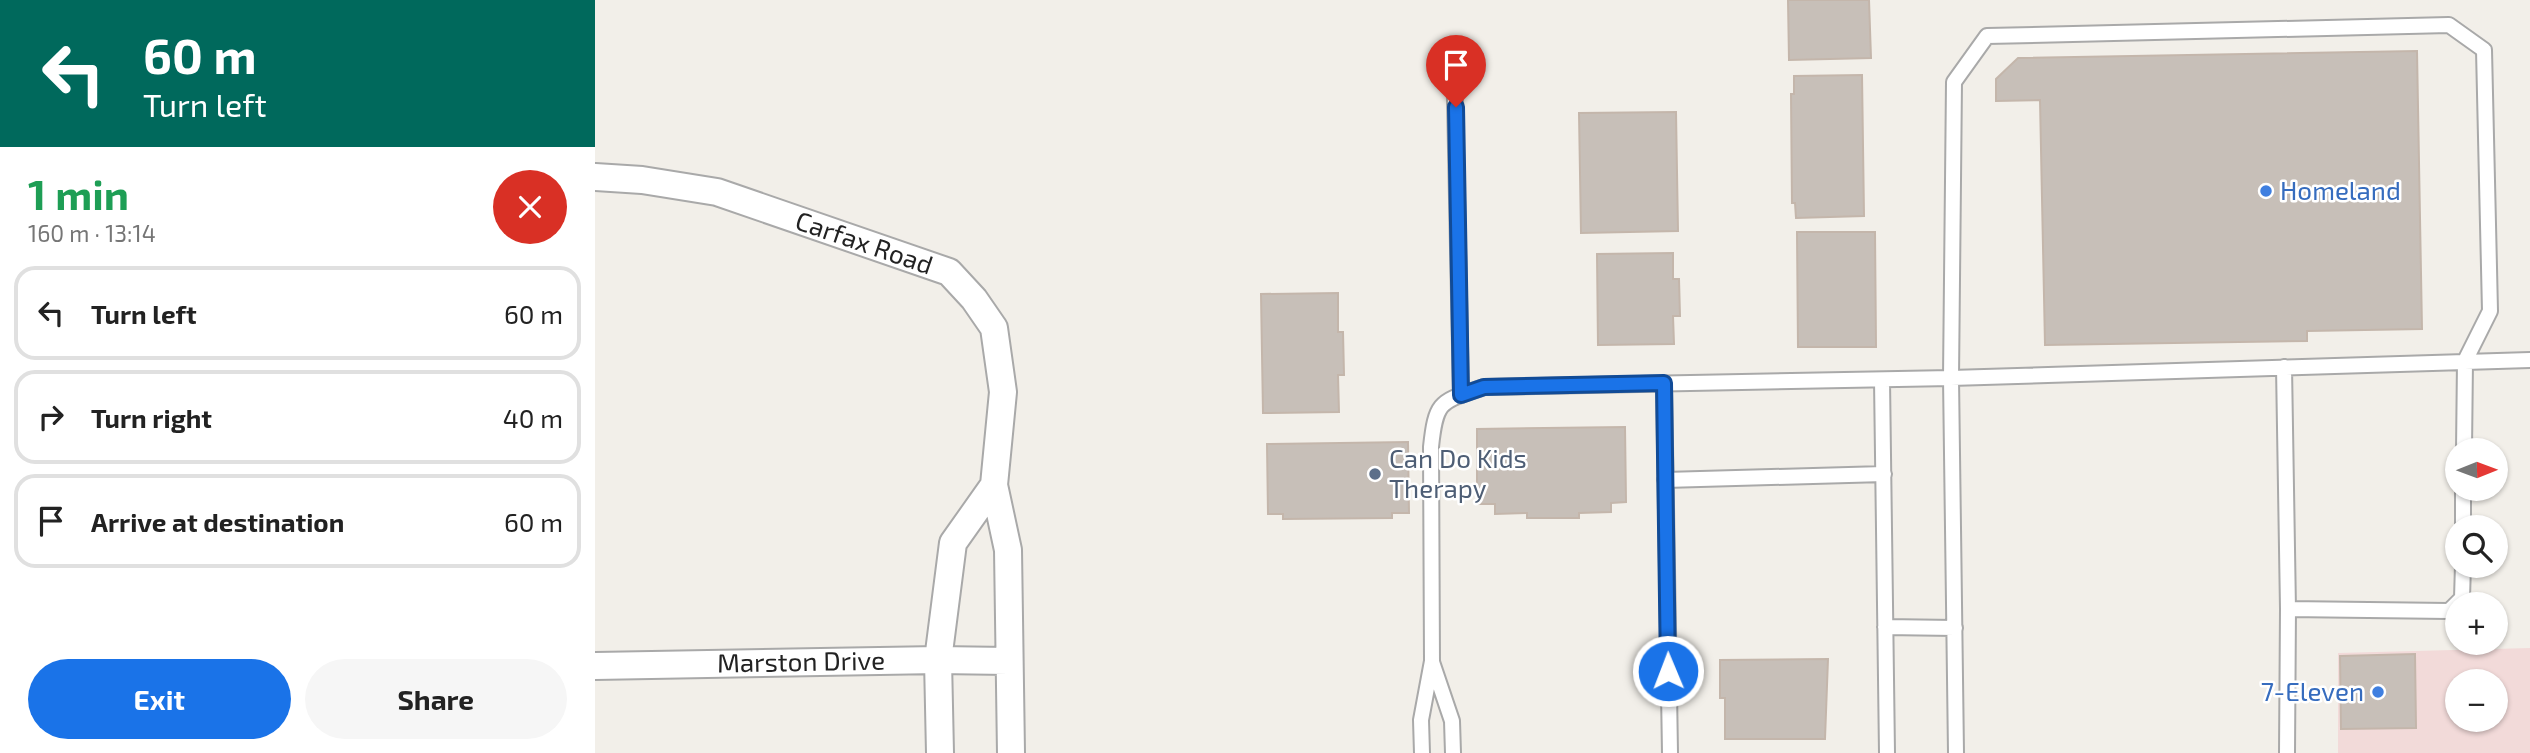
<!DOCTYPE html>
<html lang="en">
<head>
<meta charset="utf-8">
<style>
	body { margin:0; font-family:"Exo 2",sans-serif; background:#f6f6f6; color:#222; height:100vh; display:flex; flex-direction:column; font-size:26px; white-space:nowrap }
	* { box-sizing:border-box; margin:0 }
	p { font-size:23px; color:#767676 }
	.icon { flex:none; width:38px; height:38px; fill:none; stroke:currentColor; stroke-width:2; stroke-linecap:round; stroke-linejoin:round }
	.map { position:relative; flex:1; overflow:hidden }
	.side { display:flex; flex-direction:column; background:#fff; width:595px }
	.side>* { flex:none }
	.guide { background:#00695c; color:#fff; overflow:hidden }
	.needle { width:46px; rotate:89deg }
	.controls { position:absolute; left:1850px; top:438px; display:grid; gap:14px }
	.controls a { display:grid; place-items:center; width:63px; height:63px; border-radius:50%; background:#fff; box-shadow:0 2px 5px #0004; font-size:35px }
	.pin { position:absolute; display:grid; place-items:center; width:60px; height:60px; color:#fff; margin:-72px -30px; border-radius:50% 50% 50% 0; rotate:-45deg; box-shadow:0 0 7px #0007 }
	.pin .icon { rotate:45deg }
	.me { position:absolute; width:77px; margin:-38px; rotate:359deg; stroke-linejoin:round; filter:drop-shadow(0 0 5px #0008) }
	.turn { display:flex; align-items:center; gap:24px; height:147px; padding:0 28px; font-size:32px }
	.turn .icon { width:91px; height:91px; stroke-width:2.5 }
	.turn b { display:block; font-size:49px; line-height:60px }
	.round { display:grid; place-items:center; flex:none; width:74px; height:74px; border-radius:37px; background:#f6f6f6 }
	.overview { display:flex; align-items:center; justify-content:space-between; height:119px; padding:0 28px }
	h1 { font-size:42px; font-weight:700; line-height:52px; color:#1e9e55 }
	.action { display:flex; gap:14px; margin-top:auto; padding:14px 28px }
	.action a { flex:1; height:80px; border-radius:42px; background:#1a73e8; color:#fff; font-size:28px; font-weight:700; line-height:80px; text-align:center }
	.action a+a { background:#f6f6f6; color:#222 }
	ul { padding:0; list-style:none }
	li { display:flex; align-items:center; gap:21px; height:94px; margin:0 14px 10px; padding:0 14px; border:4px solid #e0e0e0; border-radius:21px }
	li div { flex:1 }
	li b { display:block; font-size:26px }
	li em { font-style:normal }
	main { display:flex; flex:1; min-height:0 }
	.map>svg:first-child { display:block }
</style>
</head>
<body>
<main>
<section class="side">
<div class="guide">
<div class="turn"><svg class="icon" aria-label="left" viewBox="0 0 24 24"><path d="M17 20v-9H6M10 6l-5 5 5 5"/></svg><div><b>60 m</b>Turn left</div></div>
</div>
<div class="overview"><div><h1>1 min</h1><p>160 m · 13:14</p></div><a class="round" style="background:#d93025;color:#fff"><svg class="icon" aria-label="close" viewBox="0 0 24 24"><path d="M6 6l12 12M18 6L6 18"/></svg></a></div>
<ul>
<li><svg class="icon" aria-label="left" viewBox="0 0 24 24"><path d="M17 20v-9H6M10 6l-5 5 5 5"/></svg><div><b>Turn left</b></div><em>60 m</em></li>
<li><svg class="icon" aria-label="right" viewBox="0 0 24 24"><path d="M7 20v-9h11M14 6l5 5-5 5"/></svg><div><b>Turn right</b></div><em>40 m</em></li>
<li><svg class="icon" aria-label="arrive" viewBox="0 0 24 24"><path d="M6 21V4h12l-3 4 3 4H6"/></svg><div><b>Arrive at destination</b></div><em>60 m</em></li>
</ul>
<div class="action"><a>Exit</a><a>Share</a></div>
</section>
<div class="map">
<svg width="1935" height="753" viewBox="0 0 1935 753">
	<rect width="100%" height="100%" fill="#f2efe9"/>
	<path fill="#f2dad9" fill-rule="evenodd" d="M1935,648V753H1743V653ZM1862,681H1900V719H1862Z"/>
	<path fill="#c7bfb8" stroke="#c4b6ab" stroke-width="2" d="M1193,0H1274L1276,58L1194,60Z
		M1822,51L1827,329L1712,331V341L1450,345L1445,100L1401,101V79L1423,58Z
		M1267,75L1269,216L1201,218L1200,203H1197L1196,94H1199V76Z
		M1081,112L1083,231L986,233L984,113Z
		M1202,232H1280L1281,347H1203Z
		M1078,253V279H1084L1085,316H1078L1079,344L1003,345L1002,254Z
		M743,293V332H748L749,375H743L744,412L668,413L666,294Z
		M1030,427L1031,502L1016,503V512L984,513V518H932V513L900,514V504H882V429Z
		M813,442L814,513H797V518L688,519V514H673L672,444Z
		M1820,654L1821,728L1746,729L1745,656Z
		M1233,659L1230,739H1130V698H1125V660Z"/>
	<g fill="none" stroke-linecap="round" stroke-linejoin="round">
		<defs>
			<path id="service" d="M859,51L866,395
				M1689,367L1693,609
				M1287,380L1292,753
				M1069,383L1075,753
				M1070,480L1289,474
				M1868,527V488
				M1290,627L1360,628
				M837,662L857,721L858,753
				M827,753L826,720L837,661L836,447C841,399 846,402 889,387L1356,378L1359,82L1392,36L1854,25L1889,50L1895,311L1870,361L1869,450
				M1361,753L1356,378L1935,360
				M1692,753L1693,609L1854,611L1867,598L1868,565"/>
			<path id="minor" d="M0,177L47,180L122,192L354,272L379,299L399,328L408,392L399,485L413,550L416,753
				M0,666L343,660L413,661
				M345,753L343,660L358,543L399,485"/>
		</defs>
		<use href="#service" stroke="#a9a9a9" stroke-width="18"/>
		<use href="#minor" stroke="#a9a9a9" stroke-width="30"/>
		<use href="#service" stroke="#fff" stroke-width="14"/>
		<use href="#minor" stroke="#fff" stroke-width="26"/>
	</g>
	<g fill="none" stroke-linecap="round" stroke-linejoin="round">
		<defs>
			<path id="route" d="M861,107L866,395L889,387L1069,383L1073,671"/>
		</defs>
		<use href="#route" stroke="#114b97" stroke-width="18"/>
		<use href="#route" stroke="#1a73e8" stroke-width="12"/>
	</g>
	<g fill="#3f7fe0" stroke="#fff" stroke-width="2.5">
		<circle cx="1671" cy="191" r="7"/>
		<circle cx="1783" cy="692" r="7"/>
	</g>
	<circle fill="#5c6f8a" stroke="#fff" stroke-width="2.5" cx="780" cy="474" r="7"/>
	<g text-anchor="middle" stroke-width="5" stroke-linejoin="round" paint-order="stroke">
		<g font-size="26" fill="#366cbe" stroke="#fff" text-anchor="start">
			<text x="1685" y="200">Homeland</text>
			<text x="1769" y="701" text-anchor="end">7-Eleven</text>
		</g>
		<g font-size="26" fill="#222" stroke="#fff">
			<text transform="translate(269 243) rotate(19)" y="9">Carfax Road</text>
			<text transform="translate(206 662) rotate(-1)" y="9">Marston Drive</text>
		</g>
		<g font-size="26" fill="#4e5e75" stroke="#fff" text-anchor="start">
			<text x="794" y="468">Can Do Kids<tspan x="794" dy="30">Therapy</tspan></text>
		</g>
	</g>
</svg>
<div class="controls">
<a><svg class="needle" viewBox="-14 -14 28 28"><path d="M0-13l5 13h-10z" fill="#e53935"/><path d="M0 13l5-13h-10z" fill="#767676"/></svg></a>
<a><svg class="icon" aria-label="search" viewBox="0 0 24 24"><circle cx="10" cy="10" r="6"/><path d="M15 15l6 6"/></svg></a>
<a>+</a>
<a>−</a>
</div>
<div class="pin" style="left:861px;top:107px;background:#d93025"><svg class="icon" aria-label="arrive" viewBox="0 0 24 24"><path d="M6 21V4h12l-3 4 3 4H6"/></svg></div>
<svg class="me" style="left:1073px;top:671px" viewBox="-20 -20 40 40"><circle r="17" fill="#1a73e8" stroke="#fff" stroke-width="3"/><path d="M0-11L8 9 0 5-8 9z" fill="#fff"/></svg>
</div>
</main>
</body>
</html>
